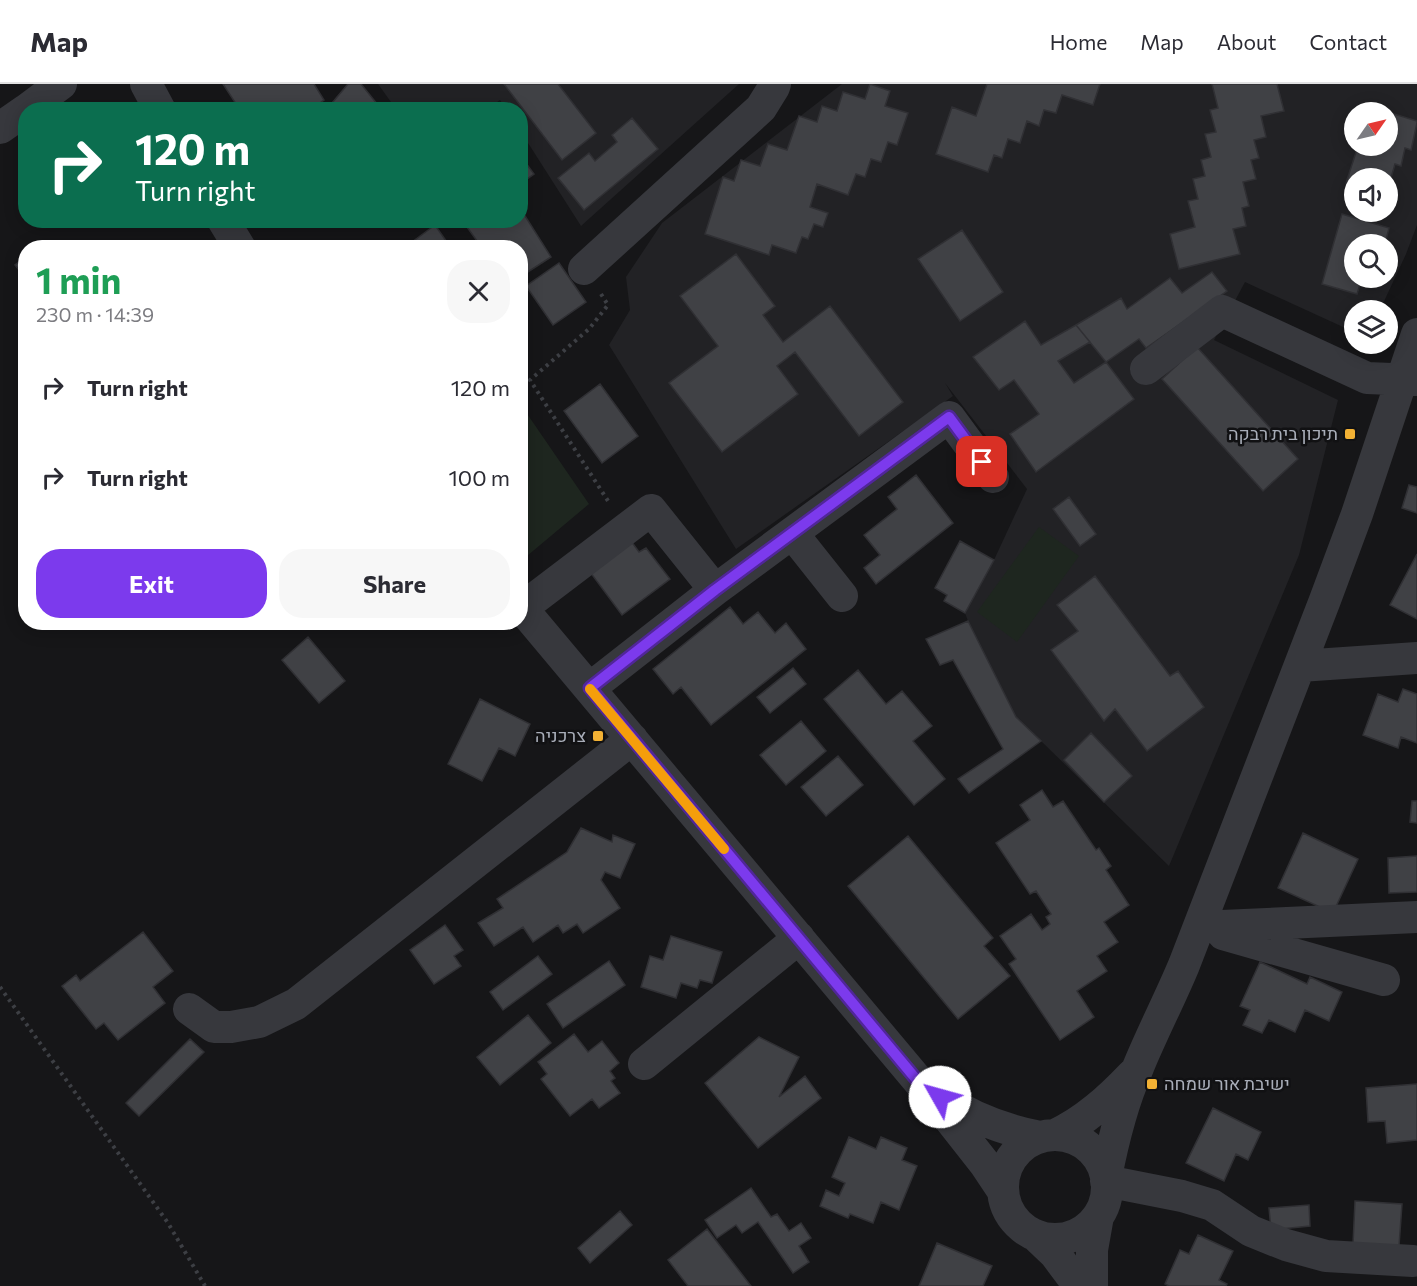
<!DOCTYPE html>
<html lang="en">
<head>
<meta charset="utf-8">
<style>
	body { margin:0; font-family:Commissioner,Heebo,sans-serif; background:#f7f7f7; color:#2b2b33; height:100vh; display:flex; flex-direction:column; font-size:22px; white-space:nowrap }
	* { box-sizing:border-box; margin:0 }
	p { font-size:20px; color:#7c7c81 }
	.icon { flex:none; width:33px; height:33px; fill:none; stroke:currentColor; stroke-width:2; stroke-linecap:round; stroke-linejoin:round }
	.map { position:relative; flex:1; overflow:hidden }
	.drawer { position:absolute; left:18px; top:156px; width:510px; height:390px; display:flex; flex-direction:column; background:#fff; border-radius:24px; box-shadow:0 3px 15px #0003 }
	.drawer>* { flex:none }
	.top-card { position:absolute; left:18px; top:18px; width:510px; height:126px; border-radius:24px; box-shadow:0 3px 15px #0003; background:#0b6e4f; color:#fff; overflow:hidden }
	.needle { width:39px; rotate:56deg }
	.buttons { position:absolute; left:1344px; top:18px; display:grid; gap:12px }
	.buttons a { display:grid; place-items:center; width:54px; height:54px; border-radius:50%; background:#fff; box-shadow:0 3px 15px #0003; font-size:30px }
	.pin { position:absolute; display:grid; place-items:center; width:51px; height:51px; color:#fff; margin:-26px; border-radius:12px; box-shadow:0 3px 9px #0006 }
	.me { position:absolute; width:66px; margin:-33px; rotate:308deg; stroke-linejoin:round; filter:drop-shadow(0 0 4px #0008) }
	.turn { display:flex; align-items:center; gap:21px; height:126px; padding:0 18px; font-size:27px }
	.turn .icon { width:78px; height:78px; stroke-width:2.5 }
	.turn b { display:block; font-size:42px; line-height:51px }
	.round { display:grid; place-items:center; flex:none; width:63px; height:63px; border-radius:24px; background:#f7f7f7 }
	.head { display:flex; align-items:center; justify-content:space-between; height:102px; padding:0 18px }
	h1 { font-size:36px; font-weight:700; line-height:45px; color:#1e9e55 }
	.button { display:flex; gap:12px; margin-top:auto; padding:12px 18px }
	.button a { flex:1; height:69px; border-radius:24px; background:#7c3aed; color:#fff; font-size:24px; font-weight:700; line-height:69px; text-align:center }
	.button a+a { background:#f7f7f7; color:#2b2b33 }
	ul { padding:0; list-style:none }
	li { display:flex; align-items:center; gap:18px; height:90px; padding:0 18px }
	li div { flex:1 }
	li b { display:block; font-size:22px }
	li em { font-style:normal }
	header { display:flex; align-items:center; gap:36px; box-sizing:border-box; height:84px; padding:0 30px; background:#fff; border-bottom:2px solid #e1e1e2 }
	header strong { font-size:28px }
	nav { display:flex; gap:33px; margin-inline-start:auto; font-size:21px }
	.map>svg:first-child { display:block }
</style>
</head>
<body>
<header>
<strong>Map</strong>
<nav><a>Home</a><a>Map</a><a>About</a><a>Contact</a></nav>
</header>
<div class="map">
<svg width="1417" height="1202" viewBox="0 0 1417 1202">
	<rect width="100%" height="100%" fill="#161618"/>
	<path fill="#222225" fill-rule="evenodd" d="M378,0H739L581,142L521,48L520,26L506,25L500,16L487,25H396Z
		M842,0H1417V141L1406,170L1380,226H1354V248L1245,198L1214,256L1338,316L1299,471L1169,782L1041,657L1016,633L968,537L965,529L994,476L1027,405L945,299L953,312L736,465L609,261L630,226L626,193L662,139ZM1354,28H1388V62H1354ZM1354,94H1388V128H1354ZM1354,160H1388V194H1354Z"/>
	<path fill="#1e261f" d="M521,321L589,420L527,472L520,464Z
		M1039,443L1079,472L1017,558L977,528Z"/>
	<path fill="#404145" stroke="#303034" stroke-width="1.5" d="M223,0H314L324,16L310,26H240Z
		M348,0H361L382,26H339L332,19Z
		M504,0H558L596,49L562,76Z
		M870,0L890,7L885,22L908,29L897,61L888,58L881,78L871,75L865,93L856,90L848,111L817,100L810,123L828,129L823,143L814,140L808,155L802,153L796,169L772,161L769,171L705,150L723,93L734,97L741,76L760,82L768,60L787,66L799,32L817,38L822,22L837,27L843,8L865,15Z
		M987,0H1100L1093,21L1062,11L1056,29L1044,26L1039,42L1027,37L1020,59L1008,55L1002,74L994,71L988,88L936,70L952,23L976,32Z
		M1212,0H1277L1284,27L1261,32L1266,53L1254,56L1259,74L1251,76L1256,95L1243,98L1249,122L1242,124L1246,142L1233,145L1240,170L1179,185L1170,150L1195,143L1188,117L1198,115L1193,95L1205,92L1201,76L1211,73L1205,50L1216,48L1210,26L1218,24Z
		M1371,23L1417,37V39L1411,66L1405,64L1401,82L1395,80L1389,101L1388,100V94H1354V101L1346,99L1358,62H1388V28H1369Z
		M632,34L658,65L584,126L558,94L589,69L595,77L617,58L612,51Z
		M520,71L534,90L520,100Z
		M520,124L551,173L520,193V164H482L462,136H520Z
		M1342,130L1389,144L1385,160H1354V194H1362L1357,210L1322,200Z
		M435,141L451,164H404Z
		M962,146L1003,208L960,237L918,175Z
		M736,170L775,222L763,231L783,258L830,222L903,318L859,352L795,268L777,282L798,310L722,368L669,299L718,262L680,212Z
		M26,173V195L15,181Z
		M559,179L586,218L553,241L526,202Z
		M1212,188L1227,207L1146,264L1139,255L1106,278L1076,241L1121,214L1127,225L1170,194L1182,209Z
		M1025,237L1041,261L1076,241L1090,258L1058,277L1074,299L1106,278L1134,315L1036,388L1010,350L1039,330L1014,296L999,306L973,273Z
		M1197,263L1298,375L1263,407L1162,295Z
		M600,300L638,352L602,379L564,327Z
		M916,391L953,439L876,500L864,484L880,471L864,451L897,425L888,413Z
		M1409,401L1417,403V429L1402,424Z
		M1069,413L1096,450L1080,462L1053,425Z
		M631,457L639,468L646,464L670,495L622,531L590,488Z
		M960,457L994,476L965,529L944,517L947,511L935,504Z
		M1417,470V535L1390,521Z
		M1095,492L1170,592L1178,587L1204,623L1147,667L1115,625L1104,637L1051,566L1078,547L1057,521Z
		M730,523L743,540L758,528L775,549L786,539L806,565L711,641L681,603L673,610L653,585Z
		M968,537L1016,633L1041,657L969,709L958,695L1003,665L953,576L940,581L926,555Z
		M308,553L345,597L319,619L282,576Z
		M793,584L806,600L770,629L757,613Z
		M858,586L886,620L902,607L932,642L913,657L945,695L914,721L824,615Z
		M1403,605L1417,610V659L1401,653L1398,664L1363,651L1378,610L1398,618Z
		M480,615L530,640L515,672L499,664L482,697L448,680Z
		M801,637L826,667L786,701L760,671Z
		M1091,649L1132,692L1104,718L1064,676Z
		M838,672L863,701L826,732L801,703Z
		M1042,706L1053,723L1063,717L1096,766L1099,764L1111,782L1106,786L1129,821L1104,838L1118,858L1097,872L1107,887L1077,907L1094,933L1060,956L1009,880L1016,875L1000,852L1031,830L1042,846L1050,840L1046,833L1051,830L1036,807L1030,810L996,759L1030,736L1020,721Z
		M1412,717H1417V739L1410,738Z
		M581,744L612,758L613,751L635,760L620,794L605,788L601,796L620,824L583,849L577,840L563,849L558,841L533,858L523,843L494,862L478,839L503,824L497,815L567,768Z
		M1303,749L1358,775L1333,829L1278,804Z
		M908,752L993,854L984,862L1010,892L958,935L848,802Z
		M1417,772V808L1389,809L1388,774Z
		M445,841L463,866L454,872L461,882L434,900L410,866Z
		M143,848L173,887L153,903L165,919L118,956L104,939L96,945L62,902L76,891L80,897Z
		M671,852L722,868L712,899L700,896L697,904L681,899L676,914L641,903L650,872L663,876Z
		M538,872L552,890L503,926L490,908Z
		M609,877L625,901L563,944L547,920Z
		M1260,878L1307,900L1310,893L1342,908L1329,937L1305,926L1295,948L1269,936L1262,949L1243,941L1250,926L1240,922Z
		M528,931L551,959L500,1001L477,973Z
		M574,950L588,968L602,957L619,979L610,987L615,994L611,997L620,1009L599,1024L592,1015L570,1032L541,995L547,990L538,978Z
		M759,953L799,973L779,1013L805,992L821,1014L758,1064L705,999Z
		M190,955L204,968L139,1032L126,1019Z
		M1417,1000V1056L1387,1059L1385,1037L1368,1038L1366,1004Z
		M1213,1024L1261,1048L1248,1076L1236,1070L1224,1097L1186,1079Z
		M849,1053L876,1065L881,1053L907,1064L902,1076L917,1082L899,1126L881,1118L873,1139L850,1130L848,1134L820,1122L826,1106L839,1112L845,1099L832,1093Z
		M751,1104L771,1133L777,1130L789,1147L801,1139L811,1154L799,1162L809,1178L793,1189L758,1138L742,1149L736,1141L717,1154L705,1136Z
		M1355,1117L1402,1120L1399,1162L1353,1160Z
		M1309,1121L1310,1142L1271,1146L1269,1124Z
		M620,1127L632,1141L590,1179L578,1164Z
		M707,1145L751,1202H688L668,1176Z
		M1198,1151L1233,1167L1219,1196L1227,1200L1226,1202H1169L1165,1200L1180,1166L1189,1170Z
		M937,1159L992,1182L983,1202H919Z"/>
	<g fill="none" stroke-linecap="round" stroke-linejoin="round">
		<path stroke="#3d3f44" stroke-width="4" stroke-dasharray="3 4.5" stroke-linecap="butt" d="M601,210L608,221L589,245L530,296L610,420
			M0,903L168,1139L205,1202"/>
		<path stroke="#37383d" stroke-width="32" d="M146,0L160,26
			M26,26L61,0
			M0,44L26,26
			M223,136L240,164
			M584,185L761,24L774,3L775,0
			M1146,285L1222,227L1367,294L1417,296
			M792,449L842,512
			M715,506L949,333L993,393
			M520,522L941,1024L985,1080L1003,1107
			M522,524L651,426L715,506L590,604
			M1300,582L1417,574
			M1199,843L1417,833
			M1223,850L1384,896
			M189,925L214,943H231L259,938L296,920L632,655
			M644,980L799,854
			M939,1012C970,1033 1004,1046 1040,1053
			M1003 1103a52 52 0 1 1 104 0a52 52 0 1 1-104 0Z
			M1055,1051C1085,1037 1109,1015 1132,991
			M1106,1093C1113,1057 1122,1020 1137,986C1151,951 1169,917 1184,881L1325,516L1357,430L1417,250
			M1106,1097L1182,1112L1212,1121L1251,1147L1286,1161L1326,1172L1413,1177
			M1035,1151L1055,1170L1079,1202
			M1092,1202V1166L1098,1132"/>
	</g>
	<g fill="none" stroke-linecap="round" stroke-linejoin="round">
		<defs>
			<path id="route" d="M940,1013L916,995L590,604L715,506L949,333L982,378"/>
		</defs>
		<use href="#route" stroke="#51269a" stroke-width="15"/>
		<use href="#route" stroke="#7c3aed" stroke-width="10"/>
		<path stroke="#f59e0b" stroke-width="10" d="M590,605L724,765"/>
	</g>
	<g fill="#f2b134" stroke="#111113" stroke-width="2">
		<rect x="1344" y="344" width="12" height="12" rx="3"/>
		<rect x="592" y="646" width="12" height="12" rx="3"/>
		<rect x="1146" y="994" width="12" height="12" rx="3"/>
	</g>
	<g text-anchor="middle" stroke-width="5" stroke-linejoin="round" paint-order="stroke">
		<g font-size="18" fill="#a8adb8" stroke="#111113" text-anchor="end">
			<text x="1338" y="356">תיכון בית רבקה</text>
			<text x="586" y="658">צרכניה</text>
			<text x="1164" y="1006" text-anchor="start">ישיבת אור שמחה</text>
		</g>
	</g>
</svg>
<div class="buttons">
<a><svg class="needle" viewBox="-14 -14 28 28"><path d="M0-13l5 13h-10z" fill="#e53935"/><path d="M0 13l5-13h-10z" fill="#7c7c81"/></svg></a>
<a><svg class="icon" aria-label="sound" viewBox="0 0 24 24"><path d="M4 9h4l5-4v14l-5-4H4zM17 9q2 3 0 6"/></svg></a>
<a><svg class="icon" aria-label="search" viewBox="0 0 24 24"><circle cx="10" cy="10" r="6"/><path d="M15 15l6 6"/></svg></a>
<a><svg class="icon" aria-label="layers" viewBox="0 0 24 24"><path d="M12 4l9 5-9 5-9-5zM3 14l9 5 9-5"/></svg></a>
</div>
<div class="pin" style="left:982px;top:378px;background:#d93025"><svg class="icon" aria-label="arrive" viewBox="0 0 24 24"><path d="M6 21V4h12l-3 4 3 4H6"/></svg></div>
<svg class="me" style="left:940px;top:1013px" viewBox="-20 -20 40 40"><circle r="19" fill="#fff"/><path d="M0-13L10 11 0 6-10 11z" fill="#7c3aed"/></svg>
<div class="top-card">
<div class="turn"><svg class="icon" aria-label="right" viewBox="0 0 24 24"><path d="M7 20v-9h11M14 6l5 5-5 5"/></svg><div><b>120 m</b>Turn right</div></div>
</div>
<section class="drawer">
<div class="head"><div><h1>1 min</h1><p>230 m · 14:39</p></div><a class="round"><svg class="icon" aria-label="close" viewBox="0 0 24 24"><path d="M6 6l12 12M18 6L6 18"/></svg></a></div>
<ul>
<li><svg class="icon" aria-label="right" viewBox="0 0 24 24"><path d="M7 20v-9h11M14 6l5 5-5 5"/></svg><div><b>Turn right</b></div><em>120 m</em></li>
<li><svg class="icon" aria-label="right" viewBox="0 0 24 24"><path d="M7 20v-9h11M14 6l5 5-5 5"/></svg><div><b>Turn right</b></div><em>100 m</em></li>
</ul>
<div class="button"><a>Exit</a><a>Share</a></div>
</section>
</div>
</body>
</html>
